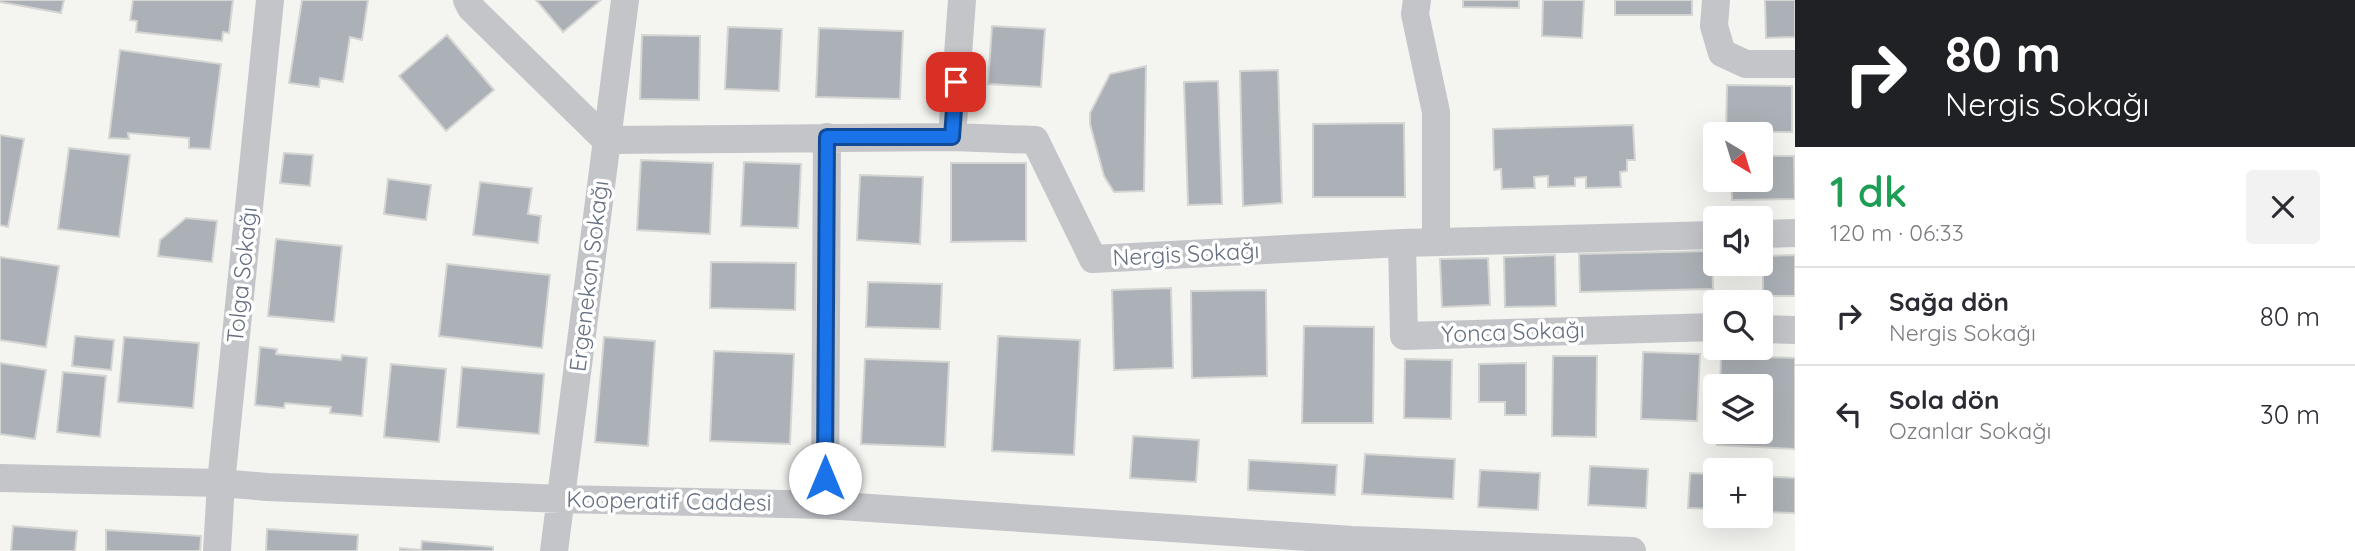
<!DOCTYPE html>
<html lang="tr">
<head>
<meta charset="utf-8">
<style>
	body { margin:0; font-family:Quicksand,sans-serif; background:#f2f2f3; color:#2b2b33; height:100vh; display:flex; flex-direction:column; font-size:26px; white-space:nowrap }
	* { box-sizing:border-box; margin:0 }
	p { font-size:23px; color:#7c7c81 }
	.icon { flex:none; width:38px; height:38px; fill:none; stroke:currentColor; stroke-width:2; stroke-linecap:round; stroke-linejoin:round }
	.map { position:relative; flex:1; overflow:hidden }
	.drawer { display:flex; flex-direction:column; background:#fff; width:560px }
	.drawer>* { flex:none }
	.banner { background:#202124; color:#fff; overflow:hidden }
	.needle { width:46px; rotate:142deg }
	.tools { position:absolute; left:1703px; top:122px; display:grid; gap:14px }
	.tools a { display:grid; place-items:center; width:70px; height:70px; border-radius:7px; background:#fff; box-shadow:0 7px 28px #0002; font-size:35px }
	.pin { position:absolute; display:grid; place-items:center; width:60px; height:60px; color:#fff; margin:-30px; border-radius:14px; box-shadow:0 4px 10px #0006 }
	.me { position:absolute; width:77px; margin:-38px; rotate:0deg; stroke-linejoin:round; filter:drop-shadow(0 0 5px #0008) }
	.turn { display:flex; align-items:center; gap:24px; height:147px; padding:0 35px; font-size:32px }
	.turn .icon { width:91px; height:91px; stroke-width:2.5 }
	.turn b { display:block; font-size:49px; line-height:60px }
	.round { display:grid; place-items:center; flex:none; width:74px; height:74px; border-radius:7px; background:#f2f2f3 }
	.overview { display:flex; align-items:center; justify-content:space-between; height:119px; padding:0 35px }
	h1 { font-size:42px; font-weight:600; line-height:52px; color:#1e9e55 }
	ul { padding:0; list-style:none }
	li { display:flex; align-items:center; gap:21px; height:98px; padding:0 35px; border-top:2px solid #e1e1e2 }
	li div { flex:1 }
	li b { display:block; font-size:26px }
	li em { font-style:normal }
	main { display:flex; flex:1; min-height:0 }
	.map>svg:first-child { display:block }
</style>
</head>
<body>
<main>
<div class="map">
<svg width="1795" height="551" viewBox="0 0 1795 551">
	<rect width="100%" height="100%" fill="#f4f4f1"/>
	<path fill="#acb1b7" stroke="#d5d6d3" stroke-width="2" d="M0,0H64L61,13L0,2Z
		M133,0H233L229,33L223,32L222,41L136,32L137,21L130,20Z
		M302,0H368L362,40L350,37L343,82L320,78L319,87L289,83Z
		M536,0H601L563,32Z
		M1463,0H1519V8L1463,7Z
		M1543,0H1584L1582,38L1542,36Z
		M1615,0H1692V15H1615Z
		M1765,0H1795V37L1766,38Z
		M992,26L1045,29L1041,87L988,84Z
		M728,27L782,29L779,91L725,89Z
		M819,28L903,31L900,99L816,97Z
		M447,35L494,90L446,131L399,76Z
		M642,35L700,36L699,100L640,99Z
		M120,50L221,64L210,149L189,148V138L128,133L129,139L109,138Z
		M1146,66L1144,191L1114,192L1104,176L1090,124V113L1110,74Z
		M1278,70L1282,203L1243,206L1240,71Z
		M1218,81L1222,204L1188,205L1184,82Z
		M1727,85L1792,86V132H1726Z
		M1404,123L1405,197H1313V124Z
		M1633,125L1635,160H1627V171L1620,172L1621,187L1586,188V177L1575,178V186L1548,187V176L1534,177L1535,188L1502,189L1501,169L1494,170L1493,129Z
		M0,135L24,139L8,227L0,225Z
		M69,148L130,155L119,237L58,229Z
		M284,153L313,155L310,186L280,183Z
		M1760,156H1794L1795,199L1732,200L1731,180H1760Z
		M641,160L713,163L710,234L637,230Z
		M744,162L801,164L798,228L741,226Z
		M951,163H1026V241L951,242Z
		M860,175L923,177L920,244L857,240Z
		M388,179L431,185L426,220L384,214Z
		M480,182L532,188L528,214L541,216L538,243L473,235Z
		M186,218L217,221L212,262L158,256L160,240Z
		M276,239L342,246L334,322L268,316Z
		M1712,251L1713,289L1580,292L1579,254Z
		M1555,255L1556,306L1505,307L1504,257Z
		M1795,255V296H1763V256Z
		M0,257L59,266L46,347L0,340Z
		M1488,258L1490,305L1442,307L1440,259Z
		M711,262L796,263L795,310L710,308Z
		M447,264L550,275L542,348L439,336Z
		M868,282L942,284L940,329L866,327Z
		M1171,288L1173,368L1114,370L1112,290Z
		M1266,290L1267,376L1192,378L1191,291Z
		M1304,326L1374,327L1373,423H1302Z
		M75,336L114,340L111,370L72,366Z
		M998,336L1080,340L1074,455L992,451Z
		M124,337L199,343L193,408L118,402Z
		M604,337L655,341L648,446L595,442Z
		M260,347L277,349L276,354L341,360L342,355L367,358L362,416L330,413L331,407L285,403L284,408L255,405Z
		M714,351L794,354L790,444L710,441Z
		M1643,352L1700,354L1697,421L1641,419Z
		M1721,355L1795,358V449L1717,445V432H1760V387H1720Z
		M1553,356H1597L1596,437L1552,436Z
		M865,359L949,362L945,447L861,444Z
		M1405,359L1452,360L1451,419L1404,418Z
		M0,363L46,370L35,439L0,434Z
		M1526,363V415H1505V402H1479V364Z
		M391,364L446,369L439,442L384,437Z
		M462,367L544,374L539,434L457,427Z
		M63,372L106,376L100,437L57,432Z
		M1133,436L1199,440L1196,482L1130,478Z
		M1365,454L1455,459L1453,499L1362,494Z
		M1249,460L1337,465L1335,495L1248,490Z
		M1590,466L1648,469L1646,508L1588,505Z
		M1480,470L1540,473L1538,510L1478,507Z
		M1690,473L1715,474V509L1688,508Z
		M1760,476L1795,478V513L1760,512Z
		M13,526L77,531L75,551H11Z
		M267,529L358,535L357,551H266Z
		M106,530L201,536L200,551H106Z
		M422,541L493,547V551H400V548L421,550Z"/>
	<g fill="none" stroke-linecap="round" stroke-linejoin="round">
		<path stroke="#c3c5c9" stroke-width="28" d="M467,0L471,8L606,140L952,137L1035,140L1093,259L1402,243L1715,235
			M1417,0L1415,14L1436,112V242
			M1716,0L1714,26L1722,53L1746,64H1795
			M952,137L962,0
			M1760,234L1795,233
			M1402,243L1404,336L1715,327
			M1760,329L1795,330
			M0,478L221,483L267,487L561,499L825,505L1352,540L1632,551
			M825,505L827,137
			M217,551L221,483L270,0
			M554,551L625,0"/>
	</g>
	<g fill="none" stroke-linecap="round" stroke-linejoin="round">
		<defs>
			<path id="route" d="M825,478L827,137H952L956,82"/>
		</defs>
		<use href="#route" stroke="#114b97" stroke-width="18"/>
		<use href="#route" stroke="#1a73e8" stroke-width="12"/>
	</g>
	<g text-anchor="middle" stroke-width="7" stroke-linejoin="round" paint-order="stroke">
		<g font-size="23" fill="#656f80" stroke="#fff">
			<text transform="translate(1186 254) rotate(-3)" y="8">Nergis Sokağı</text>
			<text transform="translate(242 275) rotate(-84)" y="8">Tolga Sokağı</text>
			<text transform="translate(589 276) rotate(-83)" y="8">Ergenekon Sokağı</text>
			<text transform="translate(1513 332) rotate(-2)" y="8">Yonca Sokağı</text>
			<text transform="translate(669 501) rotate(1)" y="8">Kooperatif Caddesi</text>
		</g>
	</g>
</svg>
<div class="tools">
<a><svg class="needle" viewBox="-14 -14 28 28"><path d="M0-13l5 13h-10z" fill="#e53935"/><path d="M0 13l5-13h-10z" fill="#7c7c81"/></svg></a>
<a><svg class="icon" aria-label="sound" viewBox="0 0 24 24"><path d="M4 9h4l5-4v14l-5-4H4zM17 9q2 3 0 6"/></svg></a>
<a><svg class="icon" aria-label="search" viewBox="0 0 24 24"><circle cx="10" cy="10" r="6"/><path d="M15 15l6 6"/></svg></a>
<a><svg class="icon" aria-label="layers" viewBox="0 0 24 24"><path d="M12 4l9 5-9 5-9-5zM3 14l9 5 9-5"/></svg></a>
<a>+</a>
</div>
<div class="pin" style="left:956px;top:82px;background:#d93025"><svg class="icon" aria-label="arrive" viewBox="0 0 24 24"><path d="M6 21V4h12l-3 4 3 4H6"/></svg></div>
<svg class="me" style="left:825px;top:478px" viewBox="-20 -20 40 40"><circle r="19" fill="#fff"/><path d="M0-13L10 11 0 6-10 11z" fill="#1a73e8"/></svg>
</div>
<section class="drawer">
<div class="banner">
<div class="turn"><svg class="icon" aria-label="right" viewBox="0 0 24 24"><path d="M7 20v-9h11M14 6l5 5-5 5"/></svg><div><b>80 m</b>Nergis Sokağı</div></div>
</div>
<div class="overview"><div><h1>1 dk</h1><p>120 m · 06:33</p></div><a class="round"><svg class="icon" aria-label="close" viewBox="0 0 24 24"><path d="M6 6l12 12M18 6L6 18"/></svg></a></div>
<ul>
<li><svg class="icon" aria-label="right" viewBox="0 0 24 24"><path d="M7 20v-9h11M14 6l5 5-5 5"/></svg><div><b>Sağa dön</b><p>Nergis Sokağı</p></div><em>80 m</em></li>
<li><svg class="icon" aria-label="left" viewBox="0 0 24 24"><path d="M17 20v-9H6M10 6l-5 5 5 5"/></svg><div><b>Sola dön</b><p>Ozanlar Sokağı</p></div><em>30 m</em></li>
</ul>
</section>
</main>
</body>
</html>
